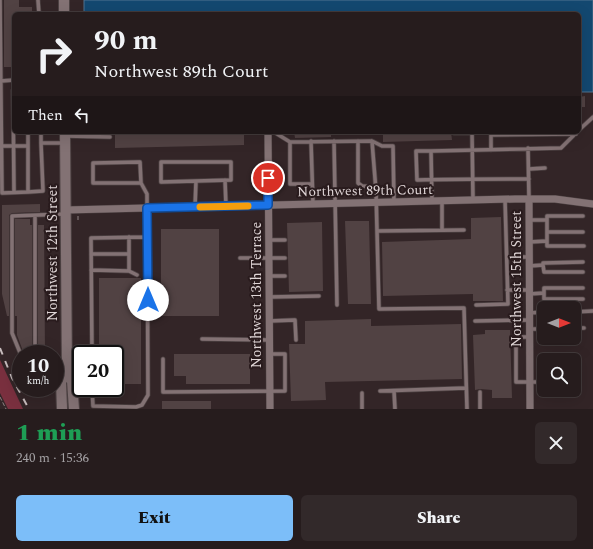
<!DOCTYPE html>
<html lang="en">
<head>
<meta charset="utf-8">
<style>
	body { margin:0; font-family:Spectral,serif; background:#32292a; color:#f1f3f6; height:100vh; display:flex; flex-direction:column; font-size:15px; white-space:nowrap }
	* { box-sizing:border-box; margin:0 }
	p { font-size:13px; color:#a4a1a4 }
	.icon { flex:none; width:22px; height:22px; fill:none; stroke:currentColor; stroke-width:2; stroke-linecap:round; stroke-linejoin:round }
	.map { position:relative; height:409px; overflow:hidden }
	.side { display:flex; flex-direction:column; background:#261c1d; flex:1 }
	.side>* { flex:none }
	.banner { position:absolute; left:12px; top:12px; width:569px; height:122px; border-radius:6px; box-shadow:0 4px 16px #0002,0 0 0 1px #423a3b; background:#261c1d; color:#f1f3f6; overflow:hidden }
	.needle { width:26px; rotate:90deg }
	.buttons { position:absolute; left:537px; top:301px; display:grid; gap:8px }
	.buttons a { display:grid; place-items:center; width:44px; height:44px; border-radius:6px; background:#261c1d; box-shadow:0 4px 16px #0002,0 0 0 1px #423a3b; font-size:20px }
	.speed { position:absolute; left:12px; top:345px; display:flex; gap:8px; font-size:20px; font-weight:700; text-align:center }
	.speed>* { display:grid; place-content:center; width:52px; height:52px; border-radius:50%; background:#261c1d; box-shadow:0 4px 16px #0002,0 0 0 1px #423a3b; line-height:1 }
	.speed small { font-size:10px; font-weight:400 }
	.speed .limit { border:2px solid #111; border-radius:6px; background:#fff; color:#111 }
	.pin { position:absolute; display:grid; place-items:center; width:34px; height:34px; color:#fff; margin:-17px; border:2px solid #fff; border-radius:50%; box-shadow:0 1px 4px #0007 }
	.me { position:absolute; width:44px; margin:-22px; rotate:0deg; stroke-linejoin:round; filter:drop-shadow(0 0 3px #0008) }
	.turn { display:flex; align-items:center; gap:14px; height:84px; padding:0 16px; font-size:18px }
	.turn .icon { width:52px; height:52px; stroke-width:2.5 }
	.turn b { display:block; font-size:28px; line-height:34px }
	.then { display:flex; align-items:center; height:38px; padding:0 16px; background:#0003; gap:8px; font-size:15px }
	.round { display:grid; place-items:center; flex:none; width:42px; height:42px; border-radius:6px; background:#32292a }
	.head { display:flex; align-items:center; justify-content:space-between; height:68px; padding:0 16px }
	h1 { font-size:24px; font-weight:800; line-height:30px; color:#1e9e55 }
	.cta { display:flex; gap:8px; margin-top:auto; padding:8px 16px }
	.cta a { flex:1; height:46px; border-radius:6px; background:#7cbef9; color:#111; font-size:16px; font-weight:800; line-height:46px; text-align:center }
	.cta a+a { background:#32292a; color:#f1f3f6 }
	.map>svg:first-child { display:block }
</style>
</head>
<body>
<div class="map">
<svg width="593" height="409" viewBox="0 0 593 409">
	<rect width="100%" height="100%" fill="#332527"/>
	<path fill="#7a303f" d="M0,360L23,409H8L0,393Z"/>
	<path fill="#134870" stroke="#50728f" d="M84,0H593V92H579V14H84Z"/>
	<path fill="#514243" d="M4,0H19V7H32V14H14V67H4Z
		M585,96V107H579V97Z
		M115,132H244V145L115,148Z
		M294,132H331V137L295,138Z
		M383,132H451L452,140L383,142Z
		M40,204V212L12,213L9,215V316H7L2,294V205Z
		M501,217L503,301H473V294L383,296L382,242L471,239V218Z
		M15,219H30V225H32V354H24L17,335V316H15Z
		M345,221H369L371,304H348Z
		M322,222L323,291L289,292L287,223Z
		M38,225H44L45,354H38Z
		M161,229H219V316H161Z
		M99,278H141V384H115V354H99Z
		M371,319V326L461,324L462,379L325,382L326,400L291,401L289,344H305V321Z
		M485,330H510L512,398H492V390L480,389L475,390L473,335L485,334Z
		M174,354H250V384H186V376H174Z
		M39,388H45V395H39Z
		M162,401H211V409H162Z"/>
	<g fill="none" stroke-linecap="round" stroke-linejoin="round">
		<defs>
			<path id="service" d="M0,0L2,193L28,192V132
				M38,0L39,14
				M1,81L14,80
				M13,90L14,192
				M579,130L593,117
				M41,132V143H65
				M274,132L290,142L372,141L376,191L379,309L464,308L467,409
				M472,132L473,200
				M454,133H472
				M66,136L110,137
				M311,141L313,204
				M334,141L337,305
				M358,141V183L362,186L375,187
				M372,141L382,146H393L394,202
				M290,142V184H312
				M2,146H28
				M528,148L529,199
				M491,150V135L576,134
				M431,151L561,148L577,132
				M529,169L545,168
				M225,180L226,206
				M28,192L43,191L41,143
				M432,201L431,151H416L417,180C454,179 491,179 529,179
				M195,207L196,181L231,180V162H161V182L196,181
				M35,216V354
				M529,220H547
				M442,230V201
				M377,231L464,230
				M547,232H583
				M269,240H285
				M547,241V216H583
				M529,242L547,241V246H584
				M91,254H129
				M507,257H529
				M240,258H285
				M543,265V263L583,262
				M529,266L543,265L544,272H583
				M91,270L129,271V237
				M129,271L137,275
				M269,276H285
				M507,290H529
				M544,293V288H583
				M529,294L544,293V299H583
				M269,297L319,296
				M476,305L508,304L505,199
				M574,312L593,311
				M529,313L544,312
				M269,321L295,320L296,340
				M475,321L529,320
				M574,328H584
				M529,329H544
				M529,337H516V382H544
				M202,339L269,340
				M92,354L91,238L147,237
				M21,355L12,333V216L65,214
				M558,356H571L572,360
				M163,359V392L285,391V354H269
				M70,374H81
				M92,388L93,406L136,407L142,405L148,395L147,194L141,183L140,162L93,163V183H141
				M380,391L466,388
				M394,391L395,409
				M480,392V409
				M362,393V409"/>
			<path id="minor" d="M268,132L270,409
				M529,199L530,409
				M66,210L515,199H555L593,204"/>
			<path id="secondary" d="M64,0V14
				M65,132L67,374L72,381L74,409
				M62,409L61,381L67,374"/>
		</defs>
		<use href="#service" stroke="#4d4243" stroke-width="5"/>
		<use href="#minor" stroke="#4d4243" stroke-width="8"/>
		<use href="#secondary" stroke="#4d4243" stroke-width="12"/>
		<path stroke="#8e8283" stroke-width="1" stroke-dasharray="4 2" stroke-linecap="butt" d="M78,216V221
			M0,397L6,409"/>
		<use href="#service" stroke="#837274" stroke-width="3.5"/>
		<use href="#minor" stroke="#837274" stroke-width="7"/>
		<use href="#secondary" stroke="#837274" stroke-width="10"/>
		<path stroke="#c7bcbd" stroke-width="2" stroke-dasharray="7 7" stroke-linecap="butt" d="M0,348L12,378L29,409"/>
	</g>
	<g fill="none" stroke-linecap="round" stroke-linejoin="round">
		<defs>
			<path id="route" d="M148,300L147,208L268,205V178"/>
		</defs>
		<use href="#route" stroke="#114b97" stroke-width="10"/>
		<use href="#route" stroke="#1a73e8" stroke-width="7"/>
		<path stroke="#f59e0b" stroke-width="7" d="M200,207L248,206"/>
	</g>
	<g text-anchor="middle" stroke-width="4" stroke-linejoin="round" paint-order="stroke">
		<g font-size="14" fill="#dfd5d6" stroke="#291b1d">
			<text transform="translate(365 190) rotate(-1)" y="5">Northwest 89th Court</text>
			<text transform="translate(52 253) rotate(-90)" y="5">Northwest 12th Street</text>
			<text transform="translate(516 279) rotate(-90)" y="5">Northwest 15th Street</text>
			<text transform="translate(256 295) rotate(-90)" y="5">Northwest 13th Terrace</text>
		</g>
	</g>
</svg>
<div class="buttons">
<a><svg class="needle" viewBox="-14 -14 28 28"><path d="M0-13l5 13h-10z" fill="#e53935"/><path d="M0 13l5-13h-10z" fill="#a4a1a4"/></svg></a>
<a><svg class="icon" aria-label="search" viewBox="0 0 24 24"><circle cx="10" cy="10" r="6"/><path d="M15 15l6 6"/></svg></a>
</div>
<div class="speed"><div>10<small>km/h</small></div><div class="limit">20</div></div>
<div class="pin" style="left:268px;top:178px;background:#d93025"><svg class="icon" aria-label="arrive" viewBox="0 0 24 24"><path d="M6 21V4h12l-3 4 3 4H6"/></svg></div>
<svg class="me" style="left:148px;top:300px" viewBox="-20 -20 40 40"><circle r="19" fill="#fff"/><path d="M0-13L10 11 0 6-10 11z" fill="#1a73e8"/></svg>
<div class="banner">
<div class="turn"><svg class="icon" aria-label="right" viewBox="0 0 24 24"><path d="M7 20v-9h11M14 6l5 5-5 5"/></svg><div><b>90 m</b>Northwest 89th Court</div></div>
<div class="then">Then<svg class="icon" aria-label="left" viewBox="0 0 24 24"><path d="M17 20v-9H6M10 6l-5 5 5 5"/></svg></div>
</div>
</div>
<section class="side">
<div class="head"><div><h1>1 min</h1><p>240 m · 15:36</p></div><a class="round"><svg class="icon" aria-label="close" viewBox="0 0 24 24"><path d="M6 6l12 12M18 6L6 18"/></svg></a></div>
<div class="cta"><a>Exit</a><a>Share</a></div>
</section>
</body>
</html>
